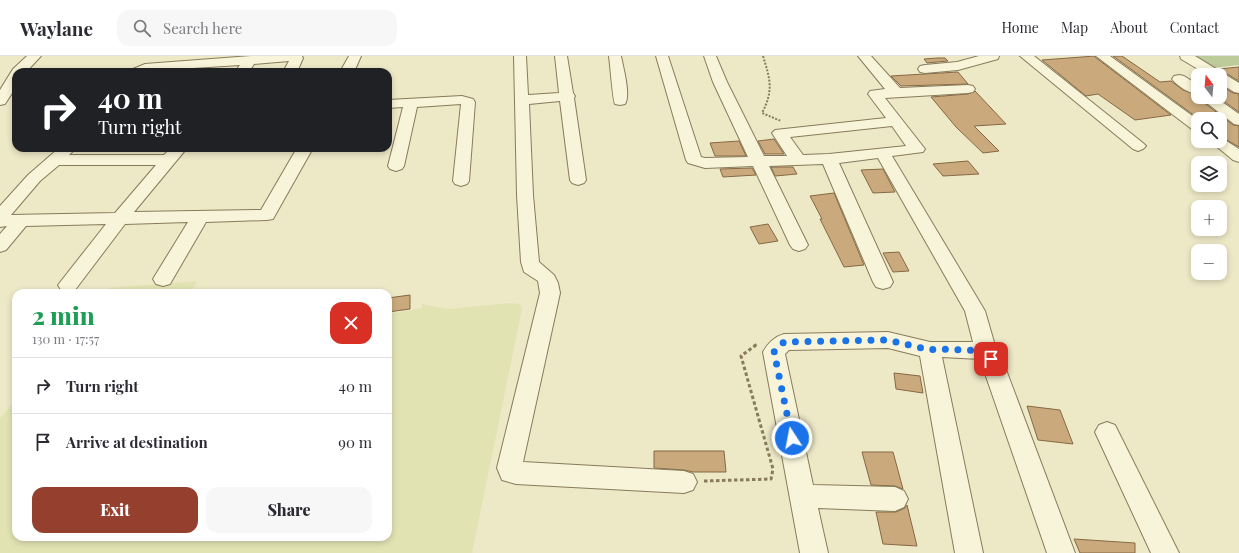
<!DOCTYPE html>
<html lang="en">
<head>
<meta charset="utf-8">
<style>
	body { margin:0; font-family:"Playfair Display",serif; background:#f7f7f7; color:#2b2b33; height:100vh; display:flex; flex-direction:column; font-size:15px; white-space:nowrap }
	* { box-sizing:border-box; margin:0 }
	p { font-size:13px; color:#7c7c81 }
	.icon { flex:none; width:22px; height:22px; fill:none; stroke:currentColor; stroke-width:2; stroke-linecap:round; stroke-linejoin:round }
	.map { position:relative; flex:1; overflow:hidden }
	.panel { position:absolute; left:12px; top:233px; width:380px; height:252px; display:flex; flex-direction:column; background:#fff; border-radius:12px; box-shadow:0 2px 6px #0003 }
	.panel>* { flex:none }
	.guide { position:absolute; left:12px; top:12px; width:380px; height:84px; border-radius:12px; box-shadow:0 2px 6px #0003; background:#202124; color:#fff; overflow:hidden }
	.needle { width:26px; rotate:344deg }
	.tools { position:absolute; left:1191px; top:12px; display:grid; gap:8px }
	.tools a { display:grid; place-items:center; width:36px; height:36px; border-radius:8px; background:#fff; box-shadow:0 2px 6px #0003; font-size:20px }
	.pin { position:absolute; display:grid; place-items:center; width:34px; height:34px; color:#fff; margin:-17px; border-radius:8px; box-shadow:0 2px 6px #0006 }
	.me { position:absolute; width:44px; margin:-22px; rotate:349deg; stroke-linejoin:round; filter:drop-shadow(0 0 3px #0008) }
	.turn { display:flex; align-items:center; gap:14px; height:84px; padding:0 20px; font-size:18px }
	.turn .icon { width:52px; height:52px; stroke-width:2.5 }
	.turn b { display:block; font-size:28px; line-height:34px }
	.round { display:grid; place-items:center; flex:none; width:42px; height:42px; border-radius:12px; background:#f7f7f7 }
	.head { display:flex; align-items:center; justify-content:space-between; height:68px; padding:0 20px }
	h1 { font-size:24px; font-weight:800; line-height:30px; color:#1e9e55 }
	.button { display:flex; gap:8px; margin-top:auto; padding:8px 20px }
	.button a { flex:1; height:46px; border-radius:12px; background:#953f2e; color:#fff; font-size:16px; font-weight:800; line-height:46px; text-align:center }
	.button a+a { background:#f7f7f7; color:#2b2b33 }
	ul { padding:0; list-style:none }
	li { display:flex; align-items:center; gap:12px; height:56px; padding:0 20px; border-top:1px solid #e1e1e2 }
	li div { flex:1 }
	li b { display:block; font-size:15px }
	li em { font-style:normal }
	header { display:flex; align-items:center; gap:24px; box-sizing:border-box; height:56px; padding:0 20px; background:#fff; border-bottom:1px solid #e1e1e2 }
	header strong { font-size:19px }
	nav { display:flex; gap:22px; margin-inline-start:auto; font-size:14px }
	.search { width:280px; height:36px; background:#f7f7f7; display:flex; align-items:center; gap:10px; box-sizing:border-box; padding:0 14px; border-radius:12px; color:#7c7c81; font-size:15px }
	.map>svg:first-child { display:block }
</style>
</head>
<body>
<header>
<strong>Waylane</strong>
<div class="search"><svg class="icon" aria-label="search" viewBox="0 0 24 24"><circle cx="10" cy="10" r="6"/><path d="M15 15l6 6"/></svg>Search here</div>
<nav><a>Home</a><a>Map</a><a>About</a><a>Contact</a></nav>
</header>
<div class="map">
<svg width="1239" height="497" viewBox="0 0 1239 497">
	<rect width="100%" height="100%" fill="#ede8c6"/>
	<path fill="#e2e3b3" d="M197,225L191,237H105L109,232Z
		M510,247L520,248L522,253L472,497H0V362L16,343V481H388V258L422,252V248L448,253Z"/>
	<path fill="#bdcb9a" d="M1193,0H1239V9L1211,12Z"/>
	<path fill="#caaa7d" stroke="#866943" d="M1095,0V1L1171,59L1135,64L1098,38L1086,40L1042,4Z
		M1113,0H1122L1160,26L1171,25L1183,34L1198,39V42L1233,69L1239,70V91L1220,80V63H1199Z
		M937,2H945L948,5L927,7L924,3Z
		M1239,11V25L1219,13Z
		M958,16L968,28L901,30L891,20Z
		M1220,29L1233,37L1239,38V56L1218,41H1220Z
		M975,35L1006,68L974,70L999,95L983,97L956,71L931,41L968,38Z
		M774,83L784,98H765L758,85Z
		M739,85L746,100H715L710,87Z
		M968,105L979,118L943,120L933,108Z
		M771,111H793L797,118L775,120Z
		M752,112L756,119L723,121L720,113Z
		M883,113L895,136L873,137L861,114Z
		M834,137L864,209L844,211L820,163H822L810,140Z
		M768,168L778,185L759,188L750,171Z
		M899,196L909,215L893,216L883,197Z
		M410,239V253L388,256V242Z
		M894,317L920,320L923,337L896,333Z
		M1027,350L1060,354L1073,388L1038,384Z
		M654,395H724L726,416H693L684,414L654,412Z
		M862,396H893L903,433L895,430L871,429Z
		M907,449L917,490L883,488L876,456H896L905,452Z
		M1074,483L1135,487V497H1080Z"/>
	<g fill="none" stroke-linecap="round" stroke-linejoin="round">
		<defs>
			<path id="minor" d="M27,0H41L26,16H16V31L5,48L0,49V34L13,13Z
				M251,0H302L303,2L297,16H283L289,5L254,8L249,16H235L240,9L131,16L133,13L145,8Z
				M349,0H361L354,16H340Z
				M514,0H526L528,39L559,37L555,0H567L573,37L575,40L574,42L586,124L584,127L578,129L572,127L570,124L560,45L529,48L533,139L539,206L554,219L558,227L560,237L523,406L684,415L693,418L697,426L693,434L684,437L516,428L502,424L497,412L540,237L538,225L524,216L521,206L517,139Z
				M609,0H621C623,11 631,39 625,48L620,49L615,48C613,45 610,7 609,0Z
				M656,0H668L701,101L705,102L748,101L713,26L704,0H716L727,26L764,100H787L772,77L775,74L886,62L868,38L870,35L885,33L858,0H871L900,32L968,29L973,30L975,33L973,36L968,37L885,42L925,93L923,96L892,100L985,255L996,293L1002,303L1075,497H1047L980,303L942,301L983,497H955L920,300L888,292L789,294L785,298L813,429L895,431L904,435L908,443L904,451L895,455L818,452L828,497H800L763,296C768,287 774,281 784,278L888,276L930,286H973L965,255L878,102L839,107L893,226L890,231L883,233L876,231L873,226L823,108L769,110L808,189L805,193L799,195L793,193L790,189L753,110L705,112L688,107L686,104ZM892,70L906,90L829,98L803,99L790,81Z
				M979,0H999L998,3L958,14L925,17L920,16L918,13L920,10L925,9L957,6Z
				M1020,0H1034L1143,87L1146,90L1143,93L1138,95L1133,93Z
				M1096,0H1110L1198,64V75L1193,74Z
				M1180,0H1195L1239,27V37L1234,36L1220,27V19H1208L1181,3Z
				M1179,19L1184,20L1198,29V38C1190,38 1177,30 1172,23L1174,20Z
				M462,40L473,43L475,46L469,125L467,128L461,130L455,128L453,125L461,48L417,51L404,110L402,113L396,115L390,113L388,110L403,51L388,52V44Z
				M1199,41H1215L1239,58V69L1234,68Z
				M1220,81L1239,93V106L1233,104L1210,85H1220Z
				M59,92H71L73,95L69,99H164L171,92H187L134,156L261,154L297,92H313L273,163L267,164L206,166L170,228L163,230L156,228L153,223L188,166L125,168L75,234L68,236L61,234L58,229L106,168L26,170L6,194L0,196V178L7,170L0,171V150L28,119ZM59,109H156L115,157L11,159L40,125Z
				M1107,366L1115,369L1179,497H1151L1095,376L1099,369Z"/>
		</defs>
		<use href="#minor" stroke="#887b5c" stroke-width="2"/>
		<path stroke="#887b5c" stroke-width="2" stroke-dasharray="2 1.5" stroke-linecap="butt" d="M763,0C770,23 774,34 762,57L781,65"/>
		<path stroke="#887b5c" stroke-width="2.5" stroke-dasharray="3 2" stroke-linecap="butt" d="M754,290L758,287"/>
		<path stroke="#887b5c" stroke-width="3" stroke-dasharray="3.5 2.5" stroke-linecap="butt" d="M704,425L771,423L773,413L741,300L756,289"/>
		<use href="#minor" fill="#f8f4d9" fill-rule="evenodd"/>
	</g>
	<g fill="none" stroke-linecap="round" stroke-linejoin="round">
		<path stroke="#1a73e8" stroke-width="7" stroke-dasharray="0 12.6" d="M792,382L774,296L784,286L888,284L930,294L937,293L986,295L991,303"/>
	</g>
</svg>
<div class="tools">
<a><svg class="needle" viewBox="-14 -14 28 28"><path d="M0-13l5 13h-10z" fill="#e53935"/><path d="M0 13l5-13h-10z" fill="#7c7c81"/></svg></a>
<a><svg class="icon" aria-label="search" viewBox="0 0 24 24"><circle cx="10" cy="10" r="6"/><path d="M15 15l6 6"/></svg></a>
<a><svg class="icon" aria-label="layers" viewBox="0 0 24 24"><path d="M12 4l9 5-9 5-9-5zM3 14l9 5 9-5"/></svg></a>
<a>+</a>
<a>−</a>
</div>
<div class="pin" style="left:991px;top:303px;background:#d93025"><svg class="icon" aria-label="arrive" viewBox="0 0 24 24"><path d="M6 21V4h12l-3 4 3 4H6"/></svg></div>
<svg class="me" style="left:792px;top:382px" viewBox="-20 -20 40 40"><circle r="17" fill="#1a73e8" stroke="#fff" stroke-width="3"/><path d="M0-11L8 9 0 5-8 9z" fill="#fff"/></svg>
<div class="guide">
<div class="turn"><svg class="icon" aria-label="right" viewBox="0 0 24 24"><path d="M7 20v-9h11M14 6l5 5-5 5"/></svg><div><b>40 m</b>Turn right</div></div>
</div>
<section class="panel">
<div class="head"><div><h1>2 min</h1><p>130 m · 17:57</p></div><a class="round" style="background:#d93025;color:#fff"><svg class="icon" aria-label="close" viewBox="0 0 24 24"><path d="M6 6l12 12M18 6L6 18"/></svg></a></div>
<ul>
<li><svg class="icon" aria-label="right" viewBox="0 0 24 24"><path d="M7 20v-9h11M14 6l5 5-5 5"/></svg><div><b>Turn right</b></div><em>40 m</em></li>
<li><svg class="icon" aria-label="arrive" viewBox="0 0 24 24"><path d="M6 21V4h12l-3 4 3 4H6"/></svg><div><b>Arrive at destination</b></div><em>90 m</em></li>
</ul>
<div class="button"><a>Exit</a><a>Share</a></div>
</section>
</div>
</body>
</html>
